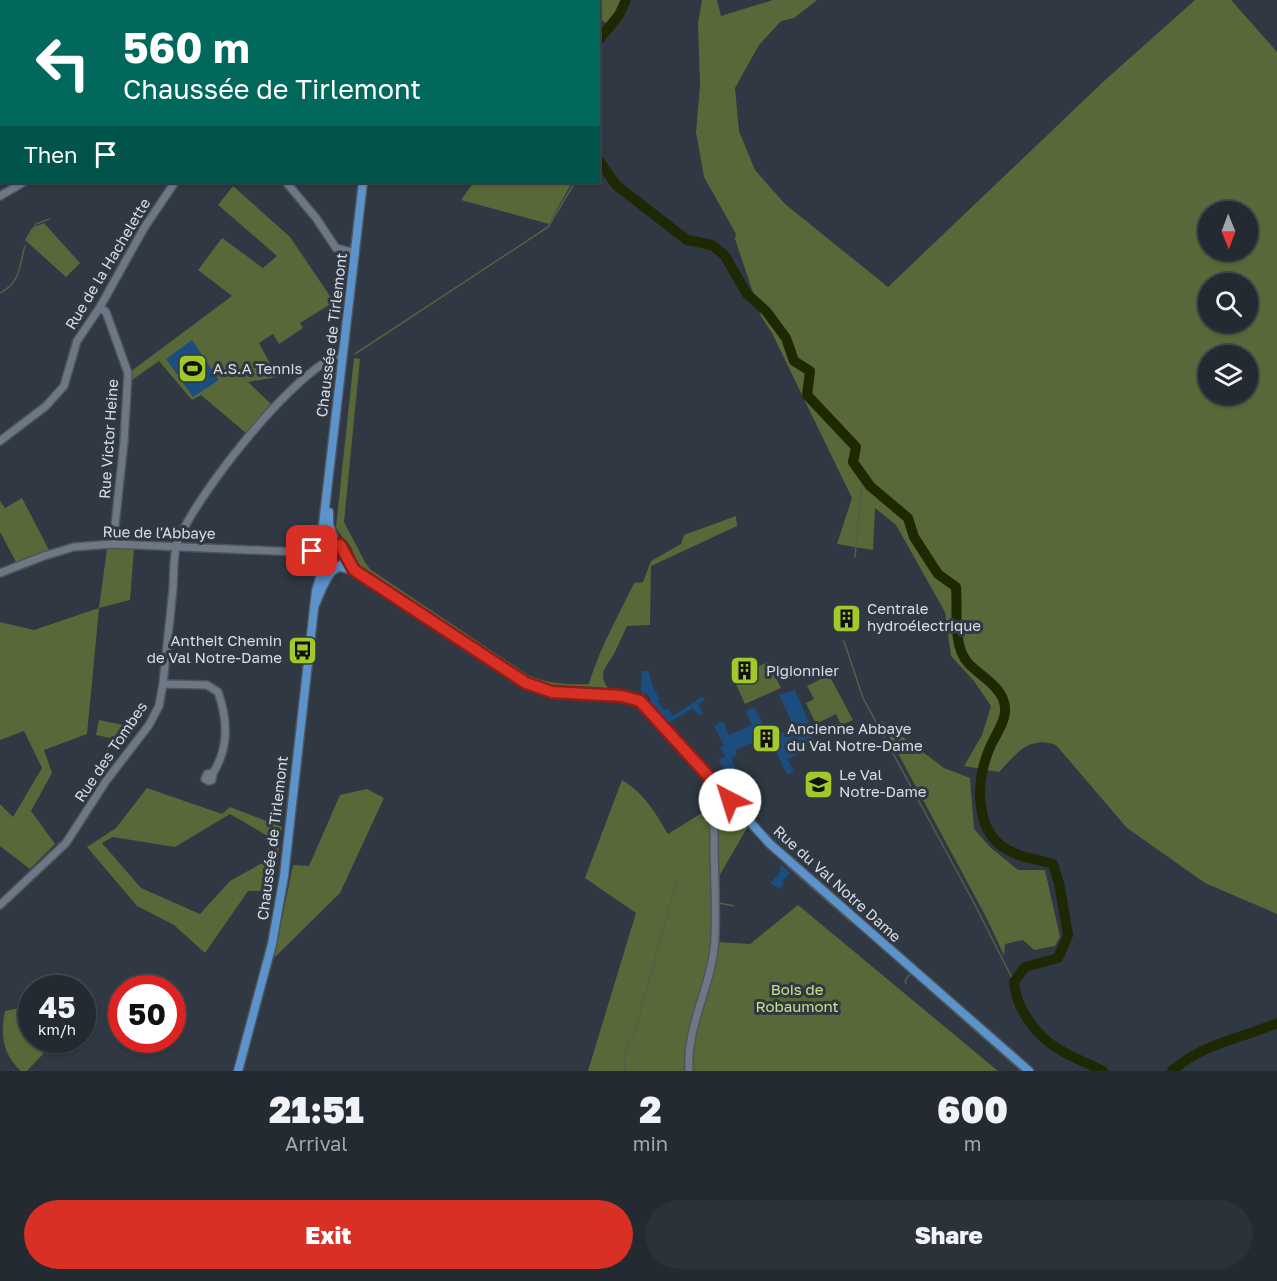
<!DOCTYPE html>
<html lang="en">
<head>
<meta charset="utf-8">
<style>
	body { margin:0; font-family:"Golos Text",sans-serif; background:#2b323a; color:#f1f3f6; height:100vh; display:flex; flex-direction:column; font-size:22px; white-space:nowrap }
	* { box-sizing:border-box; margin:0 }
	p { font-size:20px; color:#a3a7ac }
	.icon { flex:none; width:33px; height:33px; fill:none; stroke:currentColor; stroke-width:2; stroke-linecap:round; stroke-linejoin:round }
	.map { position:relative; height:1071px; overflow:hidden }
	.details { display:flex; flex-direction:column; background:#232a32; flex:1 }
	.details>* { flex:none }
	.hud { position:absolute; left:0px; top:0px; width:600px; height:183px; box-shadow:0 2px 4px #0004,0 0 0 2px #40464d; background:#00695c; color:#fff; overflow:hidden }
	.needle { width:39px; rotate:179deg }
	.tools { position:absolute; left:1198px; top:201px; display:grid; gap:12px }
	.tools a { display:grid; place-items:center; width:60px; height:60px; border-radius:50%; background:#232a32; box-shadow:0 2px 4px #0004,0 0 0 2px #40464d; font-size:30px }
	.speed { position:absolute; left:18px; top:975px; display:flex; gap:12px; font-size:30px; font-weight:700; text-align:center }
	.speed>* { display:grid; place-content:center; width:78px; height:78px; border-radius:50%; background:#232a32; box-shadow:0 2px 4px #0004,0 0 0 2px #40464d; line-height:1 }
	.speed small { font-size:15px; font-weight:400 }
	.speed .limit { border:9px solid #d22; background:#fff; color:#111 }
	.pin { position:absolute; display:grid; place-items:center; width:51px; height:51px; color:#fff; margin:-26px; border-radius:12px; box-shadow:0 3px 9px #0006 }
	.me { position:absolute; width:66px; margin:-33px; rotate:320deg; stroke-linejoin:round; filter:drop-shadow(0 0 4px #0008) }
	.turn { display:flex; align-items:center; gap:21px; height:126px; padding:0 24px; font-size:27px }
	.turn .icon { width:78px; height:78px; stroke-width:2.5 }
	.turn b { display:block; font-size:42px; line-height:51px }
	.then { display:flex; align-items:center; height:57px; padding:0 24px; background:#0003; gap:12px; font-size:22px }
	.eta { display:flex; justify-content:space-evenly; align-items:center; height:102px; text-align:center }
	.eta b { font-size:36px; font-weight:800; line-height:42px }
	.cta { display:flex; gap:12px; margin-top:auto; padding:12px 24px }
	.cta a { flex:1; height:69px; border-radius:36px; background:#d93025; color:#fff; font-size:24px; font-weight:800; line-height:69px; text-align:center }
	.cta a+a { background:#2b323a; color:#f1f3f6 }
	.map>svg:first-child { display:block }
</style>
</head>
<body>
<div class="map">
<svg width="1277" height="1071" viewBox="0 0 1277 1071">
	<rect width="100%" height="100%" fill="#2f3843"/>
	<path fill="#596838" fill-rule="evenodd" d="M0,0H165L166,1L2,2L0,111Z
		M598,0H622L615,15L607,24L599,18Z
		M702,0H717L721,16L773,0H817L794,18L781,21L759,45L735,88L739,131L755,170L785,204L888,287L1103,82L1195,0H1231L1277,52V914L1205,883L1127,828L1056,745C1029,735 1016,754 999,772L964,766L982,735L991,706L974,681L951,656L945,612L896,525L875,508L873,550L837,544L852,498L772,333L761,316L735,239L736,234L704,177L696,132L700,86L698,23ZM1209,212H1248V250H1209ZM1209,284H1248V322H1209ZM1209,356H1248V394H1209Z
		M474,182H572L549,224L461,200Z
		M233,186L290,237L334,302L300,323L303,328L279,344L273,334L259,343L277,377L248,382L272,405L247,434L201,395L192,400L159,361L132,380L130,372L232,296L198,270L222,238L263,268L277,256L218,205Z
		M44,223L80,263L66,277L25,240L32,228Z
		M354,358L360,359L344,522L366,564L371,570L528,675C549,684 567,685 589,684C601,645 617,619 634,583L643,582L651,561L681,544L684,535L736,516L737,526L651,566L650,625L627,626C623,634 619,643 615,652C607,667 596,673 609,689L563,688L531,682L358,568L359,564C353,558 354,553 351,547C346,539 339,536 336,527Z
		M22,498L49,550L16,562L0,532V501L5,508Z
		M107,549H134L130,600L99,608L87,734L44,750L52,773L31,811L55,844L30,869L0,846V804L13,817L42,768L24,731L0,740V622L34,630L99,608Z
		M768,662L781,688L745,704L733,678Z
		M829,675L853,720L841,725L836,714L816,724L806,703L814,699L807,686Z
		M99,720L128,726L125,741L96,735Z
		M880,720L944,768L970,778L974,829L991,848L1018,870H1045L1060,937L1055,946L1034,950L1023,940L1005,944L1004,955L985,915Z
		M622,780C644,793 655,812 668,834L705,811L704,801L713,802V793L715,792L747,828L718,878L717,942L750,944L798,905L998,1071H588L636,913L585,878Z
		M147,788L222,814L230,807L282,827L273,888L265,891H248L205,953L174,925L137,906L87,847L116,828ZM230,814L271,838V858L230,881L200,914L141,888L102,843L113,837L175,847Z
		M367,789L384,798L340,893L274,958L293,865L309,866L340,795Z
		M31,1006L32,1040H56L27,1071H21C3,1054 0,1036 5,1011Z"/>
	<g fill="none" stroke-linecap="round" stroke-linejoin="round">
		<path stroke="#565f46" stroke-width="1.5" d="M28,241L36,224L49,219
			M0,293C21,282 19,266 25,246
			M355,354L548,227L575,182
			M855,557L863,476
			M844,641L863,698L973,901L1014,982
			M787,866L851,922
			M719,903L734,906
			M901,965L1021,1071
			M906,984L905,981L909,975
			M624,1071L625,1053L637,1024L677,879"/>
		<path stroke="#1e2803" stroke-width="10" d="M598,41L619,15L626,0
			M598,159L616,185L687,240L712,245L725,256L747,294L766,311L786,338L794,361L810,371L807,395L856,447L853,462L870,486L908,518L914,537L938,574L956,587C958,610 952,645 968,663C978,674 997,684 1003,699C1010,716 998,730 991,745C975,779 972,836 1014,853C1026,859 1041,860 1053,864L1059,883L1068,935L1058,958L1025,967L1014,982C1016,1009 1037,1037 1060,1050C1074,1058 1089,1064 1103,1071
			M1172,1071C1203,1043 1240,1039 1277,1023"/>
	</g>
	<path fill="#1b4d7e" d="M192,340L219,380L193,397L166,359Z
		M642,671H649L652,685L660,700L657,701L665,710L668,708L673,716L703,696L705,700L698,705L703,713L699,716L693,708L669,723L649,701L651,700L647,693L644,694L641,691Z
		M795,690L809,723L818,732L813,738L814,740L793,749L797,755L787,759L794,771L787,775L773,745L769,747L767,741L763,743L761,739L735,750L737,755L731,758L742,782L732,787L719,760L725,757L720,747L724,746L714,726L723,721L729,735L752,725L746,711L754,707L766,730L784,733L795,729L779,695Z
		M782,865L790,873L782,882L784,884L779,889L770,883L781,871L779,869Z"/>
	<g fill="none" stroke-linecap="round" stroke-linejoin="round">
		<defs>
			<path id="minor" d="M457,0L458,2
				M196,2L199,0
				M408,2L415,0
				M593,2L594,0
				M286,182L316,218L336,248L355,253
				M0,196L24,182
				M100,307L106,312L128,373L124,442L113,544
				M0,441L46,406L64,386L77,341L100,307L144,228L175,182
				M0,573L44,556L74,547L113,544L321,553
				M163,684L207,685L218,692C228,720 229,748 213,773L207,774L205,779L209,781L212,780L213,773
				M0,905L66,843L106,781L149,725L159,706L163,684C166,652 170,620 173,588C174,574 173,556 177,543C194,498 297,365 343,354
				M689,1071C686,1023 714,983 715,936C716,908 715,880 714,853C714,839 715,825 712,811C711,799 704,787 709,775"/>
			<path id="major" d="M384,2V0
				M329,512V524L335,543
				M326,545L323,525L363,182
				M340,567L354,570L516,677C529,685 544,691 560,693C585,695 618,688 640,701L770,844L1029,1071
				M238,1071L272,944L284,876L316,591L324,564L321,553L331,544C336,544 340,544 344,549C354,562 335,567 330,574C323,584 319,595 315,605"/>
		</defs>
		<use href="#minor" stroke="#4d545d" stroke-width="10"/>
		<use href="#major" stroke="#4d545d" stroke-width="11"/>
		<use href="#minor" stroke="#6d7884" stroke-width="7"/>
		<use href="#major" stroke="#5c93cb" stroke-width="8"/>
	</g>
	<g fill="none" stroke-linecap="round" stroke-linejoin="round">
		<defs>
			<path id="route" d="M312,551L321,553L331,544L340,545L354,570L526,683L552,692L622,696L640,701L730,800"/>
		</defs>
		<use href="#route" stroke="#8d1f18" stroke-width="15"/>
		<use href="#route" stroke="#d93025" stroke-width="10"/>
	</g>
	<defs>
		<symbol id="stadium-square" viewBox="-11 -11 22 22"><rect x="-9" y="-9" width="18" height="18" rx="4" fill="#a1c92a" stroke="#2f3843"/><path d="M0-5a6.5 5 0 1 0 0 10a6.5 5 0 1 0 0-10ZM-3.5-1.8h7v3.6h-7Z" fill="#111"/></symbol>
		<symbol id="building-square" viewBox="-11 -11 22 22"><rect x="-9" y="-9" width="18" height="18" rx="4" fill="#a1c92a" stroke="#2f3843"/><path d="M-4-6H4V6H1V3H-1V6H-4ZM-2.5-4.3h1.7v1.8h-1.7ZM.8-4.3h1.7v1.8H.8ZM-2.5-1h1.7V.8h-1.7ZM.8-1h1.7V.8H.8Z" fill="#111"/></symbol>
		<symbol id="bus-square" viewBox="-11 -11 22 22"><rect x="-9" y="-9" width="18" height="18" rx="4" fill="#a1c92a" stroke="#2f3843"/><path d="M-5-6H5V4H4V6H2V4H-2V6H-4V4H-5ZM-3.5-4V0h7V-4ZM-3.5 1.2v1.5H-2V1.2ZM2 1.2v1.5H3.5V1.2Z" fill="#111"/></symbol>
		<symbol id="school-square" viewBox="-11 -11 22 22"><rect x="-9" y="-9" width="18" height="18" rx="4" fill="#a1c92a" stroke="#2f3843"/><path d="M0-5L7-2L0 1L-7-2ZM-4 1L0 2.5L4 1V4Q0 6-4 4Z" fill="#111"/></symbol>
	</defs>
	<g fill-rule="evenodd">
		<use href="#stadium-square" x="176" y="352" width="33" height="33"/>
		<use href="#building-square" x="830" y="602" width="33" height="33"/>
		<use href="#bus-square" x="286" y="634" width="33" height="33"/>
		<use href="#building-square" x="728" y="654" width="33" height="33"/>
		<use href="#building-square" x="750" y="722" width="33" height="33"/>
		<use href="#school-square" x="802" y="768" width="33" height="33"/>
	</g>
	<g text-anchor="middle" stroke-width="6" stroke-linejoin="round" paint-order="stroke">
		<g font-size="15" fill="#d8dee4" stroke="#2f3843">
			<text transform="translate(108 264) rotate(-59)" y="5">Rue de la Hachelette</text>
			<text transform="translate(332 335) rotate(-83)" y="5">Chaussée de Tirlemont</text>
			<text transform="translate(109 439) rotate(-86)" y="5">Rue Victor Heine</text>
			<text transform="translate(159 533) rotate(1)" y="5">Rue de l'Abbaye</text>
			<text transform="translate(111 752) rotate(-56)" y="5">Rue des Tombes</text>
			<text transform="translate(273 838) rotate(-83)" y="5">Chaussée de Tirlemont</text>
			<text transform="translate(837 884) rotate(42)" y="5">Rue du Val Notre Dame</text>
		</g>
		<g font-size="15" fill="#d8dee4" stroke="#2f3843" text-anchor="start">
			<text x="213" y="374">A.S.A Tennis</text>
			<text x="867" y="614">Centrale<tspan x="867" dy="17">hydroélectrique</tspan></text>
			<text x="282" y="646" text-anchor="end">Antheit Chemin<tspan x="282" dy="17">de Val Notre-Dame</tspan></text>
			<text x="766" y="676">Pigionnier</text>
			<text x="787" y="734">Ancienne Abbaye<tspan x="787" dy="17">du Val Notre-Dame</tspan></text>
			<text x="839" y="780">Le Val<tspan x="839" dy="17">Notre-Dame</tspan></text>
		</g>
		<g font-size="15" fill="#c6e584" stroke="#2f3843">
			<text x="797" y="995">Bois de<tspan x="797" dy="17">Robaumont</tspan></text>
		</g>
	</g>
</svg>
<div class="tools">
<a><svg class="needle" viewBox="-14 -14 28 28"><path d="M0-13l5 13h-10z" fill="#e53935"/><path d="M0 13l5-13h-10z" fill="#a3a7ac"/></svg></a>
<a><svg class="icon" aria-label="search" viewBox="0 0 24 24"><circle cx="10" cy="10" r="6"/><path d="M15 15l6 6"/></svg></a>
<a><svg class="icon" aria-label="layers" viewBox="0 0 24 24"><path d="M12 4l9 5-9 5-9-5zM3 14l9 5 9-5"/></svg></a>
</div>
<div class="speed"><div>45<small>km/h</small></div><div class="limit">50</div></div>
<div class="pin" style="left:312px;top:551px;background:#d93025"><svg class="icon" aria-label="arrive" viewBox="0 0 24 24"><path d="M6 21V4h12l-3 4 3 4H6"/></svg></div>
<svg class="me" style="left:730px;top:800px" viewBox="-20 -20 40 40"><circle r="19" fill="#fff"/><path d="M0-13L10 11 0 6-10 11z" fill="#d93025"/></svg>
<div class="hud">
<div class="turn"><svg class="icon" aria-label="left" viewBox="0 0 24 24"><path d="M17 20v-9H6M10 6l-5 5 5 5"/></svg><div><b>560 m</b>Chaussée de Tirlemont</div></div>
<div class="then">Then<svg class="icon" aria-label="arrive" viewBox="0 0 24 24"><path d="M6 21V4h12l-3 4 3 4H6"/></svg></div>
</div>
</div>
<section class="details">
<div class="eta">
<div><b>21:51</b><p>Arrival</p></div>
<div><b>2</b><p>min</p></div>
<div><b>600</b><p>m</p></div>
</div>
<div class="cta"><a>Exit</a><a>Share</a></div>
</section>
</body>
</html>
